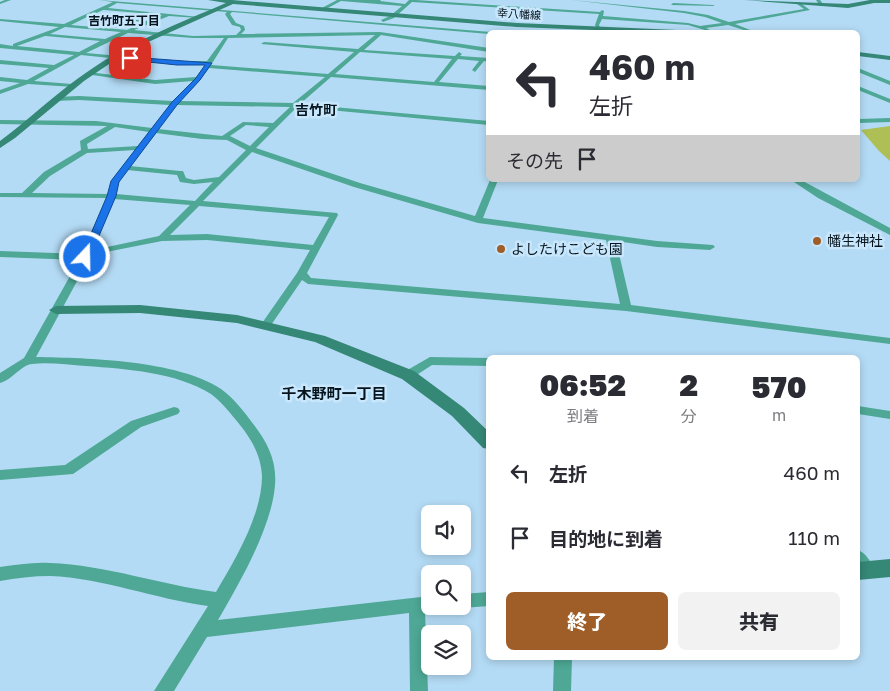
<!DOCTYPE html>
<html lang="ja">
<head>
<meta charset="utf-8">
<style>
	body { margin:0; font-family:"Golos Text","Noto Sans JP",sans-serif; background:#f2f2f3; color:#2b2b33; height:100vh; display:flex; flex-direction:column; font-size:19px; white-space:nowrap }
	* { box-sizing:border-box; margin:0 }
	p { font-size:16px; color:#7c7c81 }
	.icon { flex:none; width:28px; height:28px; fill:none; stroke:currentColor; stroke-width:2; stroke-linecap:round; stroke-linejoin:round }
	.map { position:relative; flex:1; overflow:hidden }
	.details { position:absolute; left:486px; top:355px; width:374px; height:305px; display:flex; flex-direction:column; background:#fff; border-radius:8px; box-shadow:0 2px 8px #0003 }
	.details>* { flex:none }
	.guide { position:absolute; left:486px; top:30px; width:374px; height:152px; border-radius:8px; box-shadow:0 2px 8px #0003; background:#fff; color:#2b2b33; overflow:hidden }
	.controls { position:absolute; left:421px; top:505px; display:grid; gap:10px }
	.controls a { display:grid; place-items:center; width:50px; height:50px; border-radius:8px; background:#fff; box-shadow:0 2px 8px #0003; font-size:25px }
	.pin { position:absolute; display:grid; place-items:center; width:42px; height:42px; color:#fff; margin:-21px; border-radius:10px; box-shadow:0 2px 8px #0006 }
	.me { position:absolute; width:55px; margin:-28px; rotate:21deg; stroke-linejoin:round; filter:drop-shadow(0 0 4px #0008) }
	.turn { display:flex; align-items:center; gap:18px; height:105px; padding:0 20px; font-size:22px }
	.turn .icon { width:65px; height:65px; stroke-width:2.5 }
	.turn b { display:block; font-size:35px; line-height:42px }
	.then { display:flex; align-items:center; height:48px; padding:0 20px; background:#0003; gap:10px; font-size:19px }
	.eta { display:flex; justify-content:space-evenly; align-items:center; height:85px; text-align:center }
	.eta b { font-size:30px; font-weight:800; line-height:35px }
	.button { display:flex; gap:10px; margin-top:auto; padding:10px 20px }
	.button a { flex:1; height:58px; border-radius:8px; background:#9f5e28; color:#fff; font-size:20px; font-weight:800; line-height:58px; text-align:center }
	.button a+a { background:#f2f2f3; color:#2b2b33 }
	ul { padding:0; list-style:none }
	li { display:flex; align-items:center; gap:15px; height:65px; padding:0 20px }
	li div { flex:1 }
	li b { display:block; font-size:19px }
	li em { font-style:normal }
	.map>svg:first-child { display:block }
</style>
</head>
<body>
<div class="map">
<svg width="890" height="691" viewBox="0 0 890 691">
	<rect width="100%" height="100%" fill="#b4dbf5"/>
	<path fill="#adbf55" d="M890,126V161L879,151L861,130Z"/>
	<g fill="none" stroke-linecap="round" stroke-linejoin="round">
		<path fill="#4ea895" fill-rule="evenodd" d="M5,0H11L0,4V2Z
			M99,0L491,32L489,34L232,12L230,14L236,23L244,26L245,30L241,34L380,32L489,48V52L381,35L364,50L455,56L459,52L462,54L460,56L489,58V62L484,61L475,72L472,70L479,61L458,59L439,82L489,86V90L331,77L300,104L489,121V125L297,107L256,148L360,183L475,216L490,180H498L483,218L657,241L713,245L715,247L710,250L657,247L616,241L631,305L890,338V344L626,311L308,284L302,280L269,328L265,329L260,326L297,273L310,250L207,240L162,241L101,253L89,259L36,357C88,358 177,360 221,389C234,398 245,413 254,425C268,443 277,462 275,485C272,527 239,584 218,620L430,596V606H437L436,608L425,611L428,691H410L409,613L207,637L174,691H154L208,606C155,599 103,578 50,576C33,576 16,578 0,581V567C16,565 33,562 50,563C106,565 161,585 216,592C235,560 262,515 262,476C261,456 252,440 240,425C231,414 222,402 211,394C175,372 127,369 86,366C69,365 49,362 32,364C21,365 12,380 0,383V373L24,358L79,260L0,257V251L82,254L106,198L0,197V193H22L44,172L81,150L80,141L107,126L0,124V120L96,121L152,128L170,105L79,100L55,101L52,99L55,97L79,96L173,101L193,81L155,84L85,74L88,72L155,80L196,77L205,65H177L81,55L34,81L72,84L74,85V87L28,84L0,94V90L20,83L0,81V77L27,80L49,68L0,64V60L54,65L74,55L0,48V44L13,46V44L59,27L0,21V19L64,24L113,2ZM117,3L227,12L225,14L232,25L240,27L241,30L236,35L193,36L134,30L169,16L198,18L200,17L108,8ZM103,10H105L162,15L148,21L92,15ZM87,17L145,22L127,30L71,25ZM65,27L121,32L105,39L50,34ZM128,33L193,38H224L207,61H177L86,53ZM375,35L358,49L264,42L261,44L354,52L328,74L211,65L228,38ZM45,36H46L100,41L79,52L17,46ZM360,52L452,59L434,82L335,74ZM209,68L325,77L293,103L180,101L200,80ZM177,105L290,107L273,123L243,122L222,136L158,129ZM246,125L269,127L250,146L230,136ZM115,127L149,132L138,146L88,149L87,144ZM156,133L202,139L227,140L246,150L219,177L194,180L186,178L183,171H180L130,166ZM135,150L111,181L108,194L32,193L50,176L87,153ZM252,152L354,187L478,223L606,240L620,304L311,278L307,273L338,215L337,213L203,201ZM127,170L177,175L180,182L194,184L213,182L195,201L116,194L119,181ZM114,199L190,205L159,236L93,250ZM199,206L329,217L313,245L207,234L170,235Z
			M337,0H381L380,1L405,4L409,0H416L600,12L602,10L604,11L603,16L688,23L700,26L722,23L705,17L684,13L571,0L684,11L708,15L729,22L804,9L797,4L799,2L810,10L735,24L755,32H750L728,25L706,28L710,30L708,31L688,25L602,19L599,25L602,32H598L595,25L599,14L412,2L394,18L383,22L381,20L390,16L402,6L341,1L324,10L320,9Z
			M816,0H820L824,5L820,6Z
			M673,3L713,5L715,6L671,5Z
			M858,68L890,81V85L858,72Z
			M858,86L890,99V103L858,90Z
			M890,118V122L858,123V119Z
			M791,180H801L890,228V235L818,198Z
			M430,357L489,358V366L432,365L412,378H404L402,375L404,372Z
			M858,406L890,411V419L858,414Z
			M174,407L178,408L180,411L178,414L141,427L73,474L0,480V470L65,465L131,421Z
			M858,550C866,553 871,562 875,570L873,575C856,581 857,561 858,550Z
			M489,592V606L462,608L456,606H462V594Z
			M554,658H572L571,691H553Z"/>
		<path fill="#358776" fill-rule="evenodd" d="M208,0H232L517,23L677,30L680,32H644L517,27L233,4L146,43L112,62L84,81L15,138L0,148V141C31,118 58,91 90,70C132,41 180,23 226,3Z
			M744,0L848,4L870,0H890V3H874L848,8Z
			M858,52L890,56V60L858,56Z
			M140,305L237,315L325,336L414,371L464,408L489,432V449L483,448L452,416L402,379L315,342L237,323L140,313L56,314L49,310L56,306Z
			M890,559V577L858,580V562Z"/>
	</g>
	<path fill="#1a73e8" stroke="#114b97" d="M130,57L212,63L200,80L177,105L119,182L116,196L90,257L85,260L81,257L107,196L111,181L172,102L196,78L205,65H177L129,60Z"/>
	<g fill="#9f5e28" stroke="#c8e7fc" stroke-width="2">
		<circle cx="817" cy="241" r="5"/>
		<circle cx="501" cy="249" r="5"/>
	</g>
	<g text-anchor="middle" stroke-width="5" stroke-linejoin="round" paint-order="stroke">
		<g font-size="11" fill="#06141d" stroke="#c8e7fc">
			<text transform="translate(519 14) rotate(4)" y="4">幸八幡線</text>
		</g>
		<g font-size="12" font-weight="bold" fill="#06141d" stroke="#c8e7fc">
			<text x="124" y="25">吉竹町五丁目</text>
		</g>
		<g font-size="14" font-weight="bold" fill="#06141d" stroke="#c8e7fc">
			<text x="316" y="115">吉竹町</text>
		</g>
		<g font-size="14" fill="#06141d" stroke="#c8e7fc" text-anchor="start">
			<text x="827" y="246">幡生神社</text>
			<text x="511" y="254">よしたけこども園</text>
		</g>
		<g font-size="15" font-weight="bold" fill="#06141d" stroke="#c8e7fc">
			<text x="334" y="399">千木野町一丁目</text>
		</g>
	</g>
</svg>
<div class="controls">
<a><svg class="icon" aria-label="sound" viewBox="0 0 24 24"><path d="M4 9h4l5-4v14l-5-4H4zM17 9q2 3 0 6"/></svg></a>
<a><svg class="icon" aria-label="search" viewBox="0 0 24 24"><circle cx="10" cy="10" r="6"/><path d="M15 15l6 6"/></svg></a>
<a><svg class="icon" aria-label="layers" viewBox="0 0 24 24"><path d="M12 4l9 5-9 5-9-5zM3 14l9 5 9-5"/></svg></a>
</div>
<div class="pin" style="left:130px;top:58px;background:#d93025"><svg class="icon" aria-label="arrive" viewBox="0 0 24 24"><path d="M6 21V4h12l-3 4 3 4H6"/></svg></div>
<svg class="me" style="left:85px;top:257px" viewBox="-20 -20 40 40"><circle r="17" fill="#1a73e8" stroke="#fff" stroke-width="3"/><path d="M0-11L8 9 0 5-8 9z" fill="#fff"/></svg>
<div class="guide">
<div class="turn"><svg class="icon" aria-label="left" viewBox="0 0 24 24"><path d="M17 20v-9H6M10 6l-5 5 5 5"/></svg><div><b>460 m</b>左折</div></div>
<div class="then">その先<svg class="icon" aria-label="arrive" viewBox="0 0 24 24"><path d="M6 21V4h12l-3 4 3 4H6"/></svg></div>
</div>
<section class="details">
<div class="eta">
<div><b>06:52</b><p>到着</p></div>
<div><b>2</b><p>分</p></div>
<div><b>570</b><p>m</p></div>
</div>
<ul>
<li><svg class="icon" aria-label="left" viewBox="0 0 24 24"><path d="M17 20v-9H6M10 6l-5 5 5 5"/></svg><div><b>左折</b></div><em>460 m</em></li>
<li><svg class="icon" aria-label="arrive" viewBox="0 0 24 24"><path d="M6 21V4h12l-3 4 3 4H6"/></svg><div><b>目的地に到着</b></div><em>110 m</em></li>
</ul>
<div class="button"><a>終了</a><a>共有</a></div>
</section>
</div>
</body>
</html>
